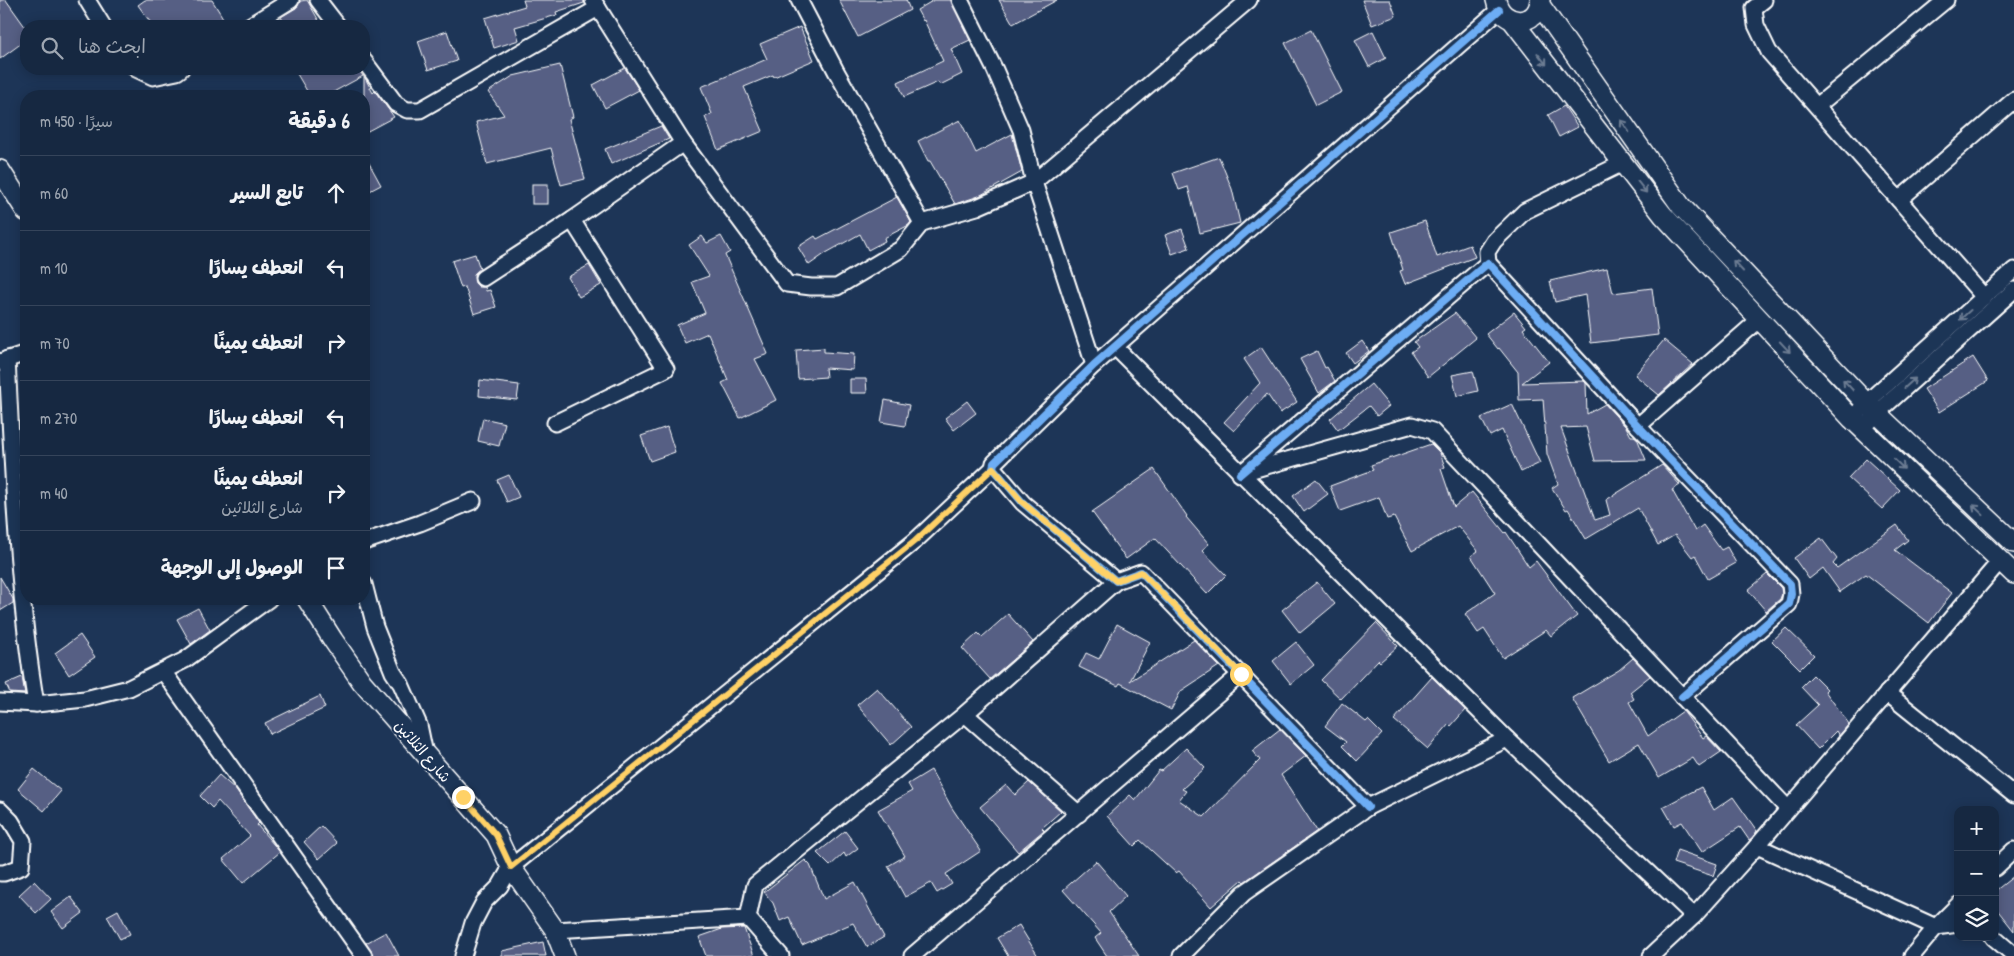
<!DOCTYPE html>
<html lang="ar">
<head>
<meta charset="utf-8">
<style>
  :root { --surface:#162841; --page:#23344c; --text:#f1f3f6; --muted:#9ea6b1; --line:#35445a }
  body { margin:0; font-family:"Patrick Hand","Playpen Sans Arabic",sans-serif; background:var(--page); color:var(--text); direction:rtl }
  .controls { position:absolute; right:15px; bottom:15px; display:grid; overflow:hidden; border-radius:10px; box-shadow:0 2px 12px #0003 }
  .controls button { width:45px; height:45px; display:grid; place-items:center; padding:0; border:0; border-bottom:1px solid var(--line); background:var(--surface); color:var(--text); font:25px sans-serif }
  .stop { position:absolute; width:15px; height:15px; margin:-11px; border:4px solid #ffd166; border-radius:50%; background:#fff }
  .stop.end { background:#ffd166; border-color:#fff; box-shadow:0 1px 5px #0008 }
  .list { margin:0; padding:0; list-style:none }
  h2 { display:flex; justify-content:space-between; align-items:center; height:65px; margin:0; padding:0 20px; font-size:21px }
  h2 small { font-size:16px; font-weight:400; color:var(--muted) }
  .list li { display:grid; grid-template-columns:32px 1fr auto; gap:15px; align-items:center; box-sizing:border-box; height:75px; padding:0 20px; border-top:1px solid var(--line) }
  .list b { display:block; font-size:19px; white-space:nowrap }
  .list p { margin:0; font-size:16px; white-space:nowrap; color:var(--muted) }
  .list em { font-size:16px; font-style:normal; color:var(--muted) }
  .icon { flex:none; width:28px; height:28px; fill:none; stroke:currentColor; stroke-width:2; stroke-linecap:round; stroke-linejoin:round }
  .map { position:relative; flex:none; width:2014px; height:956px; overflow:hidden; direction:ltr }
  .search { position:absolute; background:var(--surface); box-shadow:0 2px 12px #0003; left:20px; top:20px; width:350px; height:55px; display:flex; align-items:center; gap:12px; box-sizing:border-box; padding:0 18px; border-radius:20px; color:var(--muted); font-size:19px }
  .panel { position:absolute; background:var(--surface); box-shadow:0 2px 12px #0003; left:20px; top:90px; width:350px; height:515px; border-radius:20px; direction:rtl }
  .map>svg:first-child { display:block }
  .building { fill:#575e84; stroke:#fff }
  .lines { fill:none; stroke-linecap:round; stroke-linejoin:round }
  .minor-casing { stroke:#fff; stroke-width:19 }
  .tertiary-casing { stroke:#fff; stroke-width:22 }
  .minor { stroke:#1d3557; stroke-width:15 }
  .tertiary { stroke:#1d3557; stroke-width:19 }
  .cycleway-casing { stroke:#1d3557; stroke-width:11 }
  .cycleway { stroke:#6dadf4; stroke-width:8 }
  .oneway { stroke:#6c7c92 }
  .route { stroke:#ffd166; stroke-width:6 }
  .labels { text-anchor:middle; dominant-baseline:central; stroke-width:4; stroke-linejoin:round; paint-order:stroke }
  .street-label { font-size:15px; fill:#fff; stroke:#1d3557 }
</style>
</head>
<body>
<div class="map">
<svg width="2014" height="956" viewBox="0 0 2014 956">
  <rect width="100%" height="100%" fill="#1d3557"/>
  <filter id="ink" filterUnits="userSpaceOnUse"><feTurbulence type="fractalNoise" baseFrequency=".02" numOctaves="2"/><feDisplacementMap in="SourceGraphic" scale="10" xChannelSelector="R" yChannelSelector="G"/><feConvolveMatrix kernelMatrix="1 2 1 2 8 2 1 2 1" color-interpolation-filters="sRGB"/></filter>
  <g filter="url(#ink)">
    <g class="building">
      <polygon points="0,0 6,0 26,28 26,40 0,59"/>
      <polygon points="145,0 212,0 228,26 153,26 138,5"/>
      <polygon points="307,0 322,26 286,26 281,17 296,8 300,1"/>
      <polygon points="523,0 584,0 584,3 556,12 557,15 515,27 519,40 494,48 485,18 525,6"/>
      <polygon points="839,0 906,0 910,10 858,37"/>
      <polygon points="934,0 951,0 970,40 951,49 962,74 940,85 938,82 904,97 898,82 943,61 924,20 923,21 917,10"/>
      <polygon points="999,0 1057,0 1013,24"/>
      <polygon points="1362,0 1390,0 1396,16 1372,25"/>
      <polygon points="800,27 814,60 774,77 773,75 744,87 763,131 718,150 705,117 712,114 701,87 767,59 760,44"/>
      <polygon points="1311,30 1342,92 1316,105 1285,43"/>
      <polygon points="447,31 457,61 428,70 418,41"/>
      <polygon points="1373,31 1386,58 1369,67 1355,40"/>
      <polygon points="560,65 573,117 569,119 585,179 561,185 551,148 487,164 476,122 504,115 488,92 513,76"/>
      <polygon points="625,68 639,90 605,108 593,85"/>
      <polygon points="294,69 358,69 363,76 326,96 310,96"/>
      <polygon points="364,76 373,93 375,91 394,117 364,133"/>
      <polygon points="1564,106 1578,127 1559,137 1548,115"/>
      <polygon points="960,120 976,153 1012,134 1022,172 979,196 955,204 930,161 928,161 918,141"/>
      <polygon points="661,126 669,139 611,164 605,149"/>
      <polygon points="364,154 381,185 364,194"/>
      <polygon points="1219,157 1232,189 1240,223 1200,233 1188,187 1179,190 1173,173"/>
      <rect x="532" y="184" width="16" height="20"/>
      <polygon points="897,197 911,222 909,225 884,238 885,241 868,250 860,234 826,253 809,265 798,247 815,236 817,239"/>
      <polygon points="1425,221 1437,257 1470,245 1475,257 1405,284 1400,271 1403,270 1391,232"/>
      <polygon points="1182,229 1189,248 1172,254 1165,235"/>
      <polygon points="702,236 707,243 721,236 730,252 725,255 768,354 755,359 776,400 740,418 722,383 728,380 708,333 685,343 677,325 705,313 692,282 709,276 689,245"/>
      <polygon points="475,254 480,269 474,274 475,283 479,287 485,287 486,291 490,290 496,307 474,314 465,287 461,288 452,261"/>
      <polygon points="589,265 601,285 579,297 568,277"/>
      <polygon points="1607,268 1613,293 1652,288 1658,335 1591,343 1585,295 1555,302 1550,281"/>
      <polygon points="1514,312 1526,327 1523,329 1549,362 1522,383 1584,381 1586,383 1587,414 1605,404 1626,427 1631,436 1634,436 1637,438 1646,460 1595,461 1586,427 1561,428 1595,520 1610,515 1606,500 1662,465 1680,485 1672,490 1695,531 1703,525 1721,550 1727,547 1736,563 1708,579 1695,555 1692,557 1675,535 1658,545 1638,508 1586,539 1568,509 1566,510 1552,488 1558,484 1547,454 1543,399 1519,400 1518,372 1499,348 1498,349 1486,334"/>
      <polygon points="1455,313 1476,338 1428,377 1411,352 1418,347 1414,342"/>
      <polygon points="1664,340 1693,364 1659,395 1635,375"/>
      <polygon points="1362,341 1369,351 1353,363 1346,353"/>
      <polygon points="1261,347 1297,402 1280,413 1267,394 1234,431 1224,422 1260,383 1244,359"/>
      <polygon points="824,348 824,352 854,354 853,370 825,368 826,377 798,379 796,350"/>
      <polygon points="1317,351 1325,368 1327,367 1335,381 1319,393 1300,359"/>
      <polygon points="1973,357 1988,381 1939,412 1924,389"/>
      <polygon points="1473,371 1478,391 1457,396 1452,375"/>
      <polygon points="850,379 866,379 867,393 850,393"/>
      <polygon points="480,380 519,385 517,400 479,396"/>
      <polygon points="1371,384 1389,406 1377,416 1369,406 1338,430 1330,419"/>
      <polygon points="885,400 909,405 905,426 881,422"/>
      <polygon points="967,401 976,413 954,430 945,418"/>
      <polygon points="1512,404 1540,463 1521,472 1502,430 1490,436 1481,418"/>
      <polygon points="483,418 505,423 499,446 478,441"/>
      <polygon points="667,427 675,452 650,461 641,436"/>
      <polygon points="1431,444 1440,453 1445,467 1441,469 1454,507 1472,492 1505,533 1506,532 1529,567 1536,561 1577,616 1551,636 1546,630 1503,658 1484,629 1478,633 1465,614 1495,593 1471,556 1478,551 1458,526 1412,551 1394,517 1387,519 1379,497 1340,511 1330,486 1373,470 1371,465"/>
      <polygon points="1866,459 1900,490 1882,509 1848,478"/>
      <polygon points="1154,469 1187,516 1186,517 1209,544 1202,550 1226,575 1207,594 1155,538 1126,559 1092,512"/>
      <polygon points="509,475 519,497 507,502 497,480"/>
      <polygon points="1316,479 1328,494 1304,512 1293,496"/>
      <polygon points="1897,525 1908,540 1895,550 1952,593 1929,623 1866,574 1840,592 1823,568 1809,579 1794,558 1821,538 1837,559 1833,564 1837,568"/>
      <polygon points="1767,574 1781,588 1782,594 1780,599 1766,611 1748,590"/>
      <polygon points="0,577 13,599 13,603 0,611"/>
      <polygon points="1317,582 1335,604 1300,633 1282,610"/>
      <polygon points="198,608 210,630 191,644 177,619"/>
      <polygon points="1008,614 1033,642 990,679 962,648 978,633 982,637"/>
      <polygon points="1376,623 1398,646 1380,662 1378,660 1341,699 1321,680"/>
      <polygon points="1117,624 1150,642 1130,681 1194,640 1219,666 1181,691 1171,710 1120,683 1118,686 1079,667 1086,653 1099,659"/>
      <polygon points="1786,628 1814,655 1800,669 1772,641"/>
      <polygon points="80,635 95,657 69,675 55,653"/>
      <polygon points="1296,642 1314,665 1291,684 1273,661"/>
      <polygon points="1633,658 1650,676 1630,692 1634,699 1629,702 1648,736 1683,711 1703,738 1706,736 1721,752 1699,767 1693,758 1659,778 1639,743 1609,761 1572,698 1619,670"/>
      <polygon points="1813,675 1827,689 1825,691 1849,724 1839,736 1836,731 1818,749 1796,725 1818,705 1801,687"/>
      <polygon points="22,677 25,694 10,693 6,684"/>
      <polygon points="1432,677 1465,710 1451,726 1449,724 1428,749 1394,720"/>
      <polygon points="877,688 911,727 891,745 857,705"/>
      <polygon points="320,696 325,708 270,734 265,723"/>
      <polygon points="1342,703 1366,722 1368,720 1382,734 1357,761 1342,746 1346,742 1325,726"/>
      <polygon points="1280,729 1306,756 1281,775 1317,831 1244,882 1242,880 1211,907 1179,871 1176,873 1140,840 1134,846 1107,816 1130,795 1135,800 1159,770 1161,771 1186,748 1205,768 1182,789 1186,791 1179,800 1204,817 1260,760 1252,751"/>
      <polygon points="34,769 61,791 44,811 18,789"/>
      <polygon points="931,770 952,808 981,851 946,874 952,884 937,893 931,883 905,897 888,866 905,856 878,810 912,791 908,784"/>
      <polygon points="219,775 235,789 259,823 257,825 280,852 243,883 223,859 250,836 218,801 212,808 200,796"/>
      <polygon points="1029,782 1061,811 1042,828 1044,830 1018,852 980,807 1006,785 1015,795"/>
      <polygon points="1701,787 1714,810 1733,797 1757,831 1752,838 1749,840 1740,827 1702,852 1682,822 1674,826 1663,807"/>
      <polygon points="321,826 337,843 319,859 304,842"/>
      <polygon points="845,831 858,848 846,857 844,853 830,866 817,853"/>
      <polygon points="1677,850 1717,864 1713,876 1673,863"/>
      <polygon points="805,860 810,865 824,899 855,882 884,937 867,947 853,923 802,945 789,917 780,921 773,903 764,892"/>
      <polygon points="1096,861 1126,896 1109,912 1139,956 1107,956 1095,938 1101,933 1063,890"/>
      <polygon points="2014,876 2014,931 1995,907 1995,891"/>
      <polygon points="34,881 51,899 36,913 19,895"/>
      <polygon points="71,897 83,913 63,928 51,912"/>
      <polygon points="118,910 130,934 120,939 107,916"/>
      <polygon points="1019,925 1038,956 1008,956 997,938"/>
      <polygon points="744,928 754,956 706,956 699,937 722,929"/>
      <polygon points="386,932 399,956 373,956 366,943"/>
      <polygon points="543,942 546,956 502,956 502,951"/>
    </g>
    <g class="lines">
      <defs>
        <g id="minor">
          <polyline points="87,0 103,26"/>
          <polyline points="318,0 338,26"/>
          <polyline points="593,0 683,143 787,284 811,287 837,287 901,249 922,223 977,207 1034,182 1249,0"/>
          <polyline points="799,0 836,71 922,223"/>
          <polyline points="960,0 995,70 1021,130 1034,182 1094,365"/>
          <polyline points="1764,0 1754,8 1756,25 1769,52 1984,297"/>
          <polyline points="249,26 291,0"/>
          <polyline points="364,61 396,104 407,110 420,110 598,8"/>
          <polyline points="136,69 153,77 177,72 181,69"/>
          <polyline points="1817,106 1946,0"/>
          <polyline points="1899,200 2014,100"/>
          <polyline points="1488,263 1487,252 1494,241 1525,211 1623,163"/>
          <polyline points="483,278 572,220 683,143"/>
          <polyline points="1115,347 1507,739 1694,916"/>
          <path d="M 7,359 C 13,474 17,590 36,704"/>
          <polyline points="0,362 26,353"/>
          <polyline points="1852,419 1866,403 2014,270"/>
          <polyline points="555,423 666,369 572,220"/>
          <polyline points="1638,426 1760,319"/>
          <polyline points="1863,429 1876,414 2014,290"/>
          <polyline points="1245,472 1412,425 1432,431 1788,809"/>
          <polyline points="1240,474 1488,263 1638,426 1790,584 1791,594 1789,604 1682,697"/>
          <polyline points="364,542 420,523 473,501"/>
          <polyline points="364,584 375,627 393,672 401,684 419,725 425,754"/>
          <polyline points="163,671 364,956"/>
          <polyline points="1887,693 2014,795"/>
          <polyline points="0,702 36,704 85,699 129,688 185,660 269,599"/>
          <polyline points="965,714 1079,814"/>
          <polyline points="1368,807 1141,572 1116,581 1023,503 993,468 994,463 1094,365 1499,10"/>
          <polyline points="0,810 11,821 23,841 21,867 4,873 0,873"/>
          <polyline points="1757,846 1936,927 1958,924"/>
          <polyline points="1995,868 2014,850"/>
          <polyline points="748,918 755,885 965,714 1116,581"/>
          <polyline points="555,930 748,918 781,956"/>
          <polyline points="1993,937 2014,955"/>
          <polyline points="463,956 473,923 484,902 500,886 511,867 915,541 993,468"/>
          <polyline points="912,956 1241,674"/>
          <polyline points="1181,956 1244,893 1368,807 1507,739"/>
          <polyline points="1651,956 1694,916 1757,846 2000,561"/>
          <polyline points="1912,956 1936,927 1958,905"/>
        </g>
        <g id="tertiary">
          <path d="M 1496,0 C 1501,27 1538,28 1540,0"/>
          <polyline points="1540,5 1681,206 1866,403 2014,543"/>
          <polyline points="1512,20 1663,215 1852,419 2014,574"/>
          <polyline points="0,170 26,211"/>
          <polyline points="307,599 333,640 362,682 496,835 511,867 555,930 565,956"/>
        </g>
      </defs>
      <use href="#minor" class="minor-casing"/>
      <use href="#tertiary" class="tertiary-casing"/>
      <use href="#minor" class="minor"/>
      <use href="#tertiary" class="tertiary"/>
      <defs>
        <g id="cycleway">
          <polyline points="1240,474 1488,263 1638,426 1790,584 1791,594 1789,604 1682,697"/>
          <polyline points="1368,807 1141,572 1116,581 1023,503 993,468 994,463 1094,365 1499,10"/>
        </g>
      </defs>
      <use href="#cycleway" class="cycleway-casing"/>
      <use href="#cycleway" class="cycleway"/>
    </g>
    <defs><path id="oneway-shaft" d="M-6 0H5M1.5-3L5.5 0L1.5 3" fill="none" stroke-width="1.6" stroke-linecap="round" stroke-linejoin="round" transform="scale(1.25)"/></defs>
    <g class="oneway">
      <use href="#oneway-shaft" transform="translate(1542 59) rotate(52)"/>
      <use href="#oneway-shaft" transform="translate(1625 126) rotate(-125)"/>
      <use href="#oneway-shaft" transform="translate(1642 187) rotate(52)"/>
      <use href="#oneway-shaft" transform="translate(1738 266) rotate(-133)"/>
      <use href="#oneway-shaft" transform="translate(1965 315) rotate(138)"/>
      <use href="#oneway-shaft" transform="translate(1785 347) rotate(47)"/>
      <use href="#oneway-shaft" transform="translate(1910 383) rotate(-42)"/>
      <use href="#oneway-shaft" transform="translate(1848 385) rotate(-133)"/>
      <use href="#oneway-shaft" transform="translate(1899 464) rotate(44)"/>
      <use href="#oneway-shaft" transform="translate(1978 510) rotate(-137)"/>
    </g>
  </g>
  <g class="lines" filter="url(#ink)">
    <polyline class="route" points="463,797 496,835 511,867 915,541 993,468 1023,503 1116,581 1141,572 1241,674"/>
  </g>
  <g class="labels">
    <g class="street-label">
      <text transform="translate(423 751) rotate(49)">شارع الثلاثين</text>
    </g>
  </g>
</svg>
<div class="controls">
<button>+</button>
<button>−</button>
<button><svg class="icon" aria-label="layers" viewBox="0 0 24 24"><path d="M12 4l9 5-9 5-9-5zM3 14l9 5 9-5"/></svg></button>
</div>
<div class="stop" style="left:1241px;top:674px"></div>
<div class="stop end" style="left:463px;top:797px"></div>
<div class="search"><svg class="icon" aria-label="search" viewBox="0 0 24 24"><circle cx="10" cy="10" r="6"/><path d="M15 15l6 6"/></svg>ابحث هنا</div>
<section class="panel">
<h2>6 دقيقة<small>سيرًا · 450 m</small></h2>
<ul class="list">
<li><svg class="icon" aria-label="ahead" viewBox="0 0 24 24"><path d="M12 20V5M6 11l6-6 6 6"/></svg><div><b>تابع السير</b></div><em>60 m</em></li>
<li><svg class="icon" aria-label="left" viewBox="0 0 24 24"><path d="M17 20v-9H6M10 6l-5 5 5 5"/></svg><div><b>انعطف يسارًا</b></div><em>10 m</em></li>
<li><svg class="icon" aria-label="right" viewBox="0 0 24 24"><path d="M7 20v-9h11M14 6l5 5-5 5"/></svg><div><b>انعطف يمينًا</b></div><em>70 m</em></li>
<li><svg class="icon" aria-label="left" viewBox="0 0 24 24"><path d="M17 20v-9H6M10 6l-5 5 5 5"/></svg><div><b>انعطف يسارًا</b></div><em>270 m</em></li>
<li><svg class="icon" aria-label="right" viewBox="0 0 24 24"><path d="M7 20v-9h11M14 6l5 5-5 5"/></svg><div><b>انعطف يمينًا</b><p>شارع الثلاثين</p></div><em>40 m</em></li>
<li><svg class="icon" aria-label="arrive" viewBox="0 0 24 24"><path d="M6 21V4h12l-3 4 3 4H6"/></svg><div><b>الوصول إلى الوجهة</b></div></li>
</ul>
</section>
</div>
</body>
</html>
